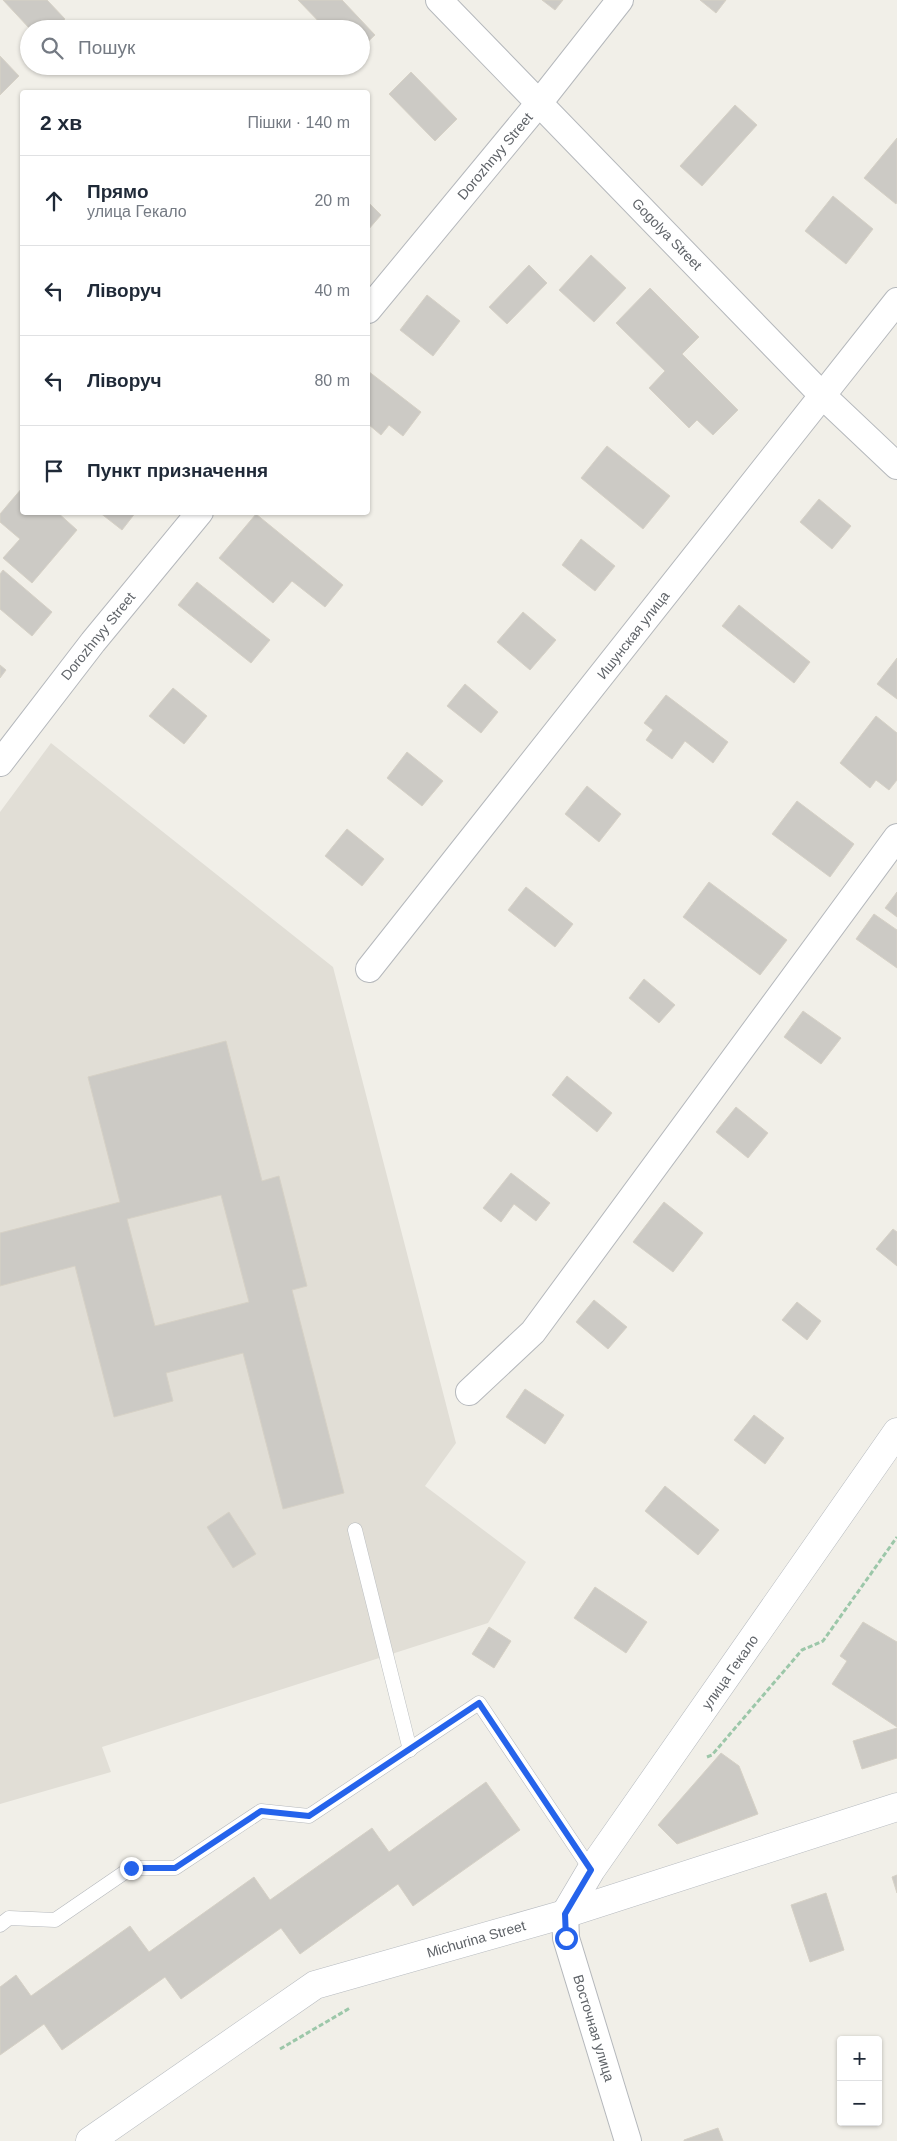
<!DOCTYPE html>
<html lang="uk">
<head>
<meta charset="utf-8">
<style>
  :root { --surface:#fff; --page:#f6f6f7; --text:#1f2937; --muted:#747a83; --line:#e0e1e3 }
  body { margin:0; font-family:Helvetica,sans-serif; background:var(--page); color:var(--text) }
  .controls { position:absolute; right:15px; bottom:15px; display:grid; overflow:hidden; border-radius:5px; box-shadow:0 1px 4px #0004 }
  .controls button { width:45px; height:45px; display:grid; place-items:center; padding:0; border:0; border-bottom:1px solid var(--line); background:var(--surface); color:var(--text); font:25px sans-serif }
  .stop { position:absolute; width:15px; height:15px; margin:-11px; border:4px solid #2563eb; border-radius:50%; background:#fff }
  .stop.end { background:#2563eb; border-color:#fff; box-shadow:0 1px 5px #0008 }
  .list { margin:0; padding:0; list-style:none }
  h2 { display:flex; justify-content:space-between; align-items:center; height:65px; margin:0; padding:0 20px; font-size:21px }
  h2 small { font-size:16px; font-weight:400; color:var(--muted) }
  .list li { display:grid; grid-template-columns:32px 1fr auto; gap:15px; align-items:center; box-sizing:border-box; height:90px; padding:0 20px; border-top:1px solid var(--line) }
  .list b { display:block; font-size:19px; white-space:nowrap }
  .list p { margin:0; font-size:16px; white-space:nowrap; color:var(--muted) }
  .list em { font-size:16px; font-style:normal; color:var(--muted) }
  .icon { flex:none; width:28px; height:28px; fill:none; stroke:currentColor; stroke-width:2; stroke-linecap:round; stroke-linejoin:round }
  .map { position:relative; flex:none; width:897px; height:2141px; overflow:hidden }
  .search { position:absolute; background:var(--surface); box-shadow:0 1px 4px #0004; left:20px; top:20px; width:350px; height:55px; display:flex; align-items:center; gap:12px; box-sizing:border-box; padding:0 18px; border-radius:28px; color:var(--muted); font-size:19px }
  .panel { position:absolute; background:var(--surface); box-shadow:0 1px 4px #0004; left:20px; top:90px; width:350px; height:425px; border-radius:5px }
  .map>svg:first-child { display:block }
  .education { fill:#e1ded6 }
  .building { fill:#cccac5; stroke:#d6d1c6; fill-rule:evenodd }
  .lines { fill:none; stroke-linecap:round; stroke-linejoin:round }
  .lane-casing { stroke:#b5b8bc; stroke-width:15 }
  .street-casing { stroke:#b5b8bc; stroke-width:28 }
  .secondary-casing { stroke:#b6babf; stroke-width:29 }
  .path { stroke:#9cc7a9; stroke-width:3; stroke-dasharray:5 2.5; stroke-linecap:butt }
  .lane { stroke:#fff; stroke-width:14 }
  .street { stroke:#fff; stroke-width:26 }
  .secondary { stroke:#fff; stroke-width:28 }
  .route { stroke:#2563eb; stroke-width:6 }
  .labels { text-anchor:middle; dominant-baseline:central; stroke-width:4; stroke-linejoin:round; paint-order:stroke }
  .street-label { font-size:14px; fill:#5f6368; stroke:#fff }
</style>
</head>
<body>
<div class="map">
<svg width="897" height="2141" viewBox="0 0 897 2141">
  <rect width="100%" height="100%" fill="#f1efe8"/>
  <polygon class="education" points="51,743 333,967 456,1443 425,1486 526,1562 488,1623 102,1747 111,1772 0,1804 0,812"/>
  <g class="building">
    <polygon points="3,0 47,0 65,19 55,29 30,29"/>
    <polygon points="298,0 342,0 375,35 361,48 361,29 326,29"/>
    <polygon points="542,0 563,0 555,10"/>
    <polygon points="700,0 726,0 716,13"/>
    <polygon points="0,56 19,76 0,95"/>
    <polygon points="411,72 457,119 435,141 389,94"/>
    <polygon points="735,105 757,125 702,186 680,166"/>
    <polygon points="897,138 897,202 896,204 864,178"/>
    <polygon points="833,196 873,229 846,264 805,231"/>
    <polygon points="368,202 381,215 368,230"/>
    <polygon points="591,255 626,288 594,322 559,290"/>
    <polygon points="529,265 547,283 507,324 489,307"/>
    <polygon points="650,288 699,337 682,354 738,410 713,435 697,420 689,428 649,388 665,371 616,323"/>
    <polygon points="427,295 460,321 433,356 400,330"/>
    <polygon points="368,371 421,412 403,436 389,425 381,435 368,424"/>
    <polygon points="607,446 670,496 643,529 581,478"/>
    <polygon points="22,488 22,512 57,512 77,530 32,583 3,558 20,539 0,522 0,514"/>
    <polygon points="819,499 851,526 832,549 800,522"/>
    <polygon points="99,512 136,512 122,530"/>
    <polygon points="256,514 343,585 325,607 292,581 273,603 219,558"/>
    <polygon points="581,539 615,566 595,591 562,565"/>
    <polygon points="3,570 52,612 32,636 0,609 0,574"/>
    <polygon points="197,582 270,640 251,663 178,605"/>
    <polygon points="739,605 810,662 794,683 722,626"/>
    <polygon points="523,612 556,640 530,670 497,642"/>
    <polygon points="897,658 897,699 877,684"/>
    <polygon points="0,665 6,670 0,678"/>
    <polygon points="465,684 498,712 481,733 447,706"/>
    <polygon points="173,688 207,716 184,744 149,716"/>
    <polygon points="666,695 728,742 713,763 685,741 672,759 646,740 653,730 644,723"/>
    <polygon points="876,716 897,733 897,780 889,790 876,780 870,788 840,763"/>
    <polygon points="407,752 443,781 422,806 387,778"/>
    <polygon points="587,786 621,814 599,842 565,814"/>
    <polygon points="797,801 854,844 830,877 772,834"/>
    <polygon points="347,829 384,859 362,886 325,856"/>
    <polygon points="709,882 787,940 760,975 683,917"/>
    <polygon points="526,887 573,924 555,947 508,910"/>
    <polygon points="897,892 897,917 885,908"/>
    <polygon points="874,914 897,930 897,968 856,939"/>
    <polygon points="644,979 675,1005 659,1023 629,998"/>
    <polygon points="803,1011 841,1038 821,1064 784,1037"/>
    <path d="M 226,1041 L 262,1181 L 279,1176 L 307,1286 L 292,1290 L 344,1493 L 283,1509 L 243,1353 L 166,1373 L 173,1401 L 114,1417 L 75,1266 L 0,1286 L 0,1233 L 120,1202 L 88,1077 ZM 221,1195 L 249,1302 L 155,1326 L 127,1219 Z"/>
    <polygon points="567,1076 612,1113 597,1132 552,1095"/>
    <polygon points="736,1107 768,1133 748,1158 716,1132"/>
    <polygon points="511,1173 550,1203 536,1221 514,1204 501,1222 483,1208"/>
    <polygon points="664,1202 703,1233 673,1272 633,1242"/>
    <polygon points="893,1229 897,1232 897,1266 876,1249"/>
    <polygon points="594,1300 627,1327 608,1349 576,1322"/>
    <polygon points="797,1302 821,1321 807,1340 782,1320"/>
    <polygon points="525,1389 564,1415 545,1444 506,1417"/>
    <polygon points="754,1415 784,1438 765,1464 734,1440"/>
    <polygon points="665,1486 719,1530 698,1555 645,1511"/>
    <polygon points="229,1512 256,1554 233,1568 207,1527"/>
    <polygon points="595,1587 647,1622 626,1653 574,1618"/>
    <polygon points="863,1622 897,1642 897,1727 832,1684 847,1661 840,1656"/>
    <polygon points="489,1627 511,1641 494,1668 472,1654"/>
    <polygon points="897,1728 897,1758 862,1769 853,1741"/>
    <polygon points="721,1753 739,1766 758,1814 677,1844 658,1825"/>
    <polygon points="486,1782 520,1830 413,1906 398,1884 300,1954 281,1928 181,1999 165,1977 62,2050 44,2024 0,2055 0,1987 16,1975 31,1996 130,1926 149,1952 254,1877 270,1900 372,1828 389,1852"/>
    <polygon points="897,1875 897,1893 892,1877"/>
    <polygon points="826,1893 844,1950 810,1962 791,1905"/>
    <polygon points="718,2128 723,2141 684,2141 684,2140"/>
  </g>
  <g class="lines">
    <defs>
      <g id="lane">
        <polyline points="355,1530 410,1750"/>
        <polyline points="0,1925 9,1918 55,1920 131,1868 175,1868 261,1811 309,1816 479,1703 591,1870"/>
      </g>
      <g id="street">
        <polyline points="439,0 823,396 897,466"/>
        <polyline points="368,310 539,103 620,0"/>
        <polyline points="0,763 93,642 200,512"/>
        <polyline points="369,969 897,301"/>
        <polyline points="469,1392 533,1332 897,837"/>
        <polyline points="565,1914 566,1938 628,2141"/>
      </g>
      <g id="secondary">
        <polyline points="565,1914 591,1870 897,1432"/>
        <polyline points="90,2141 315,1985 565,1914 897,1807"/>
      </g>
    </defs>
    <use href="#lane" class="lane-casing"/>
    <use href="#street" class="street-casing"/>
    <use href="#secondary" class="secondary-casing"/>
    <g class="path">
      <polyline points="707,1757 712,1755 802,1650 823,1641 897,1537"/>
      <polyline points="280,2049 350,2008"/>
    </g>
    <use href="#lane" class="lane"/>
    <use href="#street" class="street"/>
    <use href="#secondary" class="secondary"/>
  </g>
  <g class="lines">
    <polyline class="route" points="131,1868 175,1868 261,1811 309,1816 479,1703 591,1870 565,1914 566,1938"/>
  </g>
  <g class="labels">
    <g class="street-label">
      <text transform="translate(495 156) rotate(-50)">Dorozhnyy Street</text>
      <text transform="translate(667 234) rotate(46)">Gogolya Street</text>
      <text transform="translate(633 635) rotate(-52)">Ишунская улица</text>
      <text transform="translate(98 636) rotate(-51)">Dorozhnyy Street</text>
      <text transform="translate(730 1672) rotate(-55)">улица Гекало</text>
      <text transform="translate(476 1939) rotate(-16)">Michurina Street</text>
      <text transform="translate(594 2028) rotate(73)">Восточная улица</text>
    </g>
  </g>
</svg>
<div class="controls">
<button>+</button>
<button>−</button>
</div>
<div class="stop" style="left:566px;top:1938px"></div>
<div class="stop end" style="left:131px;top:1868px"></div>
<div class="search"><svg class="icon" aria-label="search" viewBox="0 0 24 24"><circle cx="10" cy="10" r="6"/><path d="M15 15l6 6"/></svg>Пошук</div>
<section class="panel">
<h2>2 хв<small>Пішки · 140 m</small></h2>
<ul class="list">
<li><svg class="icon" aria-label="ahead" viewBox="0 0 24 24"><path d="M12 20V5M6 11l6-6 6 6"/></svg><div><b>Прямо</b><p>улица Гекало</p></div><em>20 m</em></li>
<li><svg class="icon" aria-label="left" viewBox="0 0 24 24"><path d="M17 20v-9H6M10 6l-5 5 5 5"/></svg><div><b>Ліворуч</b></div><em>40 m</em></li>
<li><svg class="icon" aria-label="left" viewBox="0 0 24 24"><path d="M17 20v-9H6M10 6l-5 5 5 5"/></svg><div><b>Ліворуч</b></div><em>80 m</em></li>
<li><svg class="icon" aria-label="arrive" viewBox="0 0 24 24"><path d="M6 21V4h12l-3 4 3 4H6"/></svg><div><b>Пункт призначення</b></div></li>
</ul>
</section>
</div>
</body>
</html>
